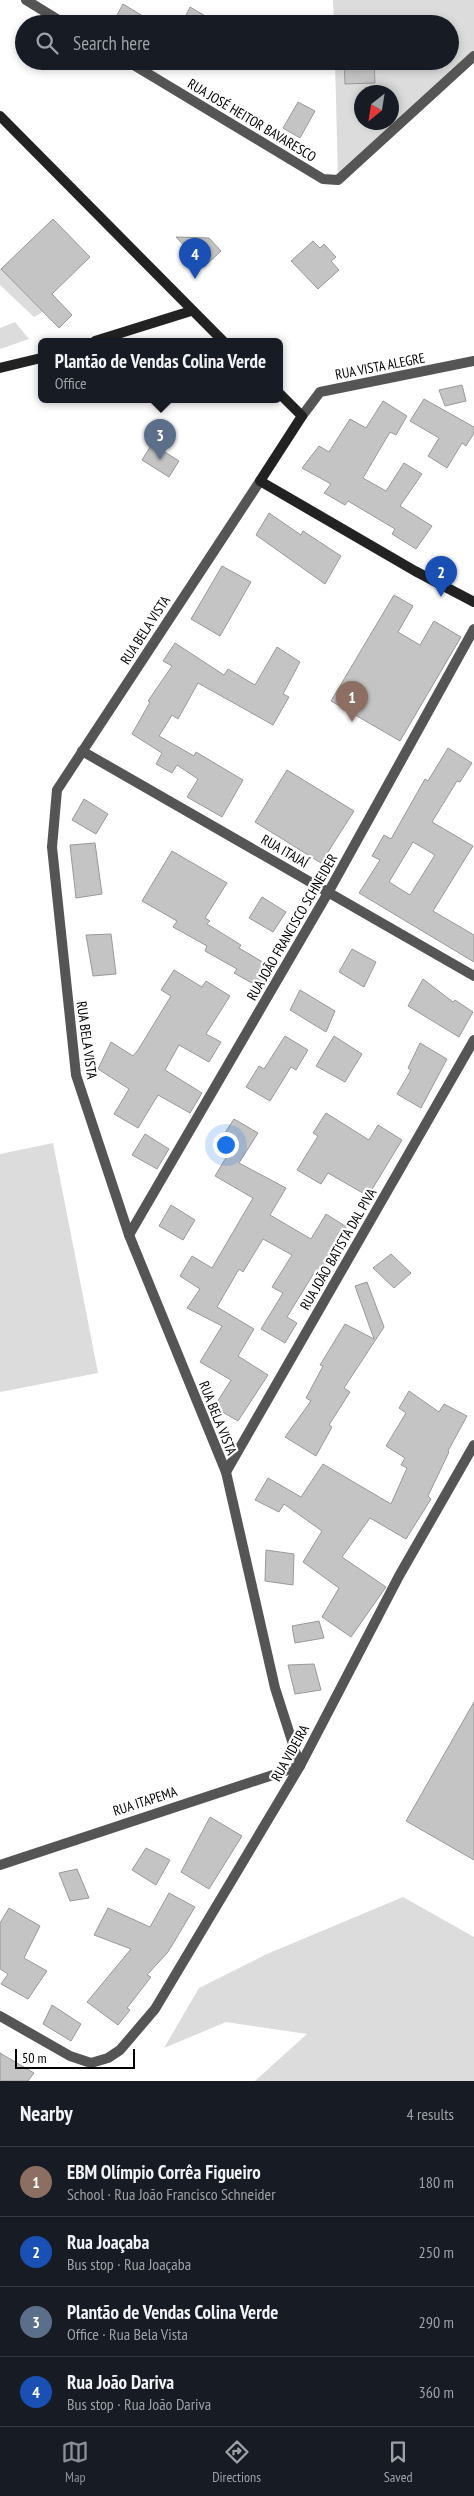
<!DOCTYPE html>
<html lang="en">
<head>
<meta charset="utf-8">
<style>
  :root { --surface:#171b24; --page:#242831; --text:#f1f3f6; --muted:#9ea1a6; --line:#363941; --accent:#8c9099 }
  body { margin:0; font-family:"PT Sans Narrow",sans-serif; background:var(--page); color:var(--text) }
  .compass { position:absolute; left:354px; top:85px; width:45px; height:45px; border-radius:50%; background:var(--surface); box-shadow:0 2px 8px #0003; rotate:210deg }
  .scale { position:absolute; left:15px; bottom:12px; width:120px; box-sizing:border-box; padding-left:5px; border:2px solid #000; border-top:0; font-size:14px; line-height:18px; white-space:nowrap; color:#000; -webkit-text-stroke:4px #fff; paint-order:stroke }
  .you { position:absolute; left:225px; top:1144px; width:18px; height:18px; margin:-12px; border:4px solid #fff; border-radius:50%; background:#1a73e8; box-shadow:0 0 0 8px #1a73e833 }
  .badge { display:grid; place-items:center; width:32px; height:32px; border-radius:50%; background:var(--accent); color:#fff; font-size:16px; font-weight:700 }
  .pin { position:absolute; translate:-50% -41px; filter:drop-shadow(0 1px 2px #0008) }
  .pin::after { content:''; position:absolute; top:26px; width:18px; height:15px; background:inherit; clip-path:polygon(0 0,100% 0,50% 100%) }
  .popup { position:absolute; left:38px; top:338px; width:245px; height:65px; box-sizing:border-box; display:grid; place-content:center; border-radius:8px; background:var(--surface); filter:drop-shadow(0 1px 4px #0005); font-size:16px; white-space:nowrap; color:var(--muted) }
  .popup b { font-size:19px; color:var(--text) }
  .popup::after { content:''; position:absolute; left:50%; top:100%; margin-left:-10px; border:10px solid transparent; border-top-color:var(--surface) }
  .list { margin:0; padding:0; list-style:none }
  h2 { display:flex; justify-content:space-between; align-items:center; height:65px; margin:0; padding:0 20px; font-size:21px }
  h2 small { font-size:16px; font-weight:400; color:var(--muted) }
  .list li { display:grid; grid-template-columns:32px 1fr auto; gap:15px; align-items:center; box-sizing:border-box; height:70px; padding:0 20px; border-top:1px solid var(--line) }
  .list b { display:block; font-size:19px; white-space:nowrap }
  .list p { margin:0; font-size:16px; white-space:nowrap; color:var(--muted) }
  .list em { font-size:16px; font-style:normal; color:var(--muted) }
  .icon { flex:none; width:28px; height:28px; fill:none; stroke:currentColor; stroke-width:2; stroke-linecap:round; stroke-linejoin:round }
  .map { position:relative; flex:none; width:474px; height:2081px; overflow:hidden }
  .search { position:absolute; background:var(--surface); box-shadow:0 2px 8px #0003; left:15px; right:15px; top:15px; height:55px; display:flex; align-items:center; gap:12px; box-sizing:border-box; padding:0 18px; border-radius:28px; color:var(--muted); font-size:19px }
  .sheet { height:345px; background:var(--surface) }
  nav { display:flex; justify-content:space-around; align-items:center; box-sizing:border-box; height:70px; border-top:1px solid var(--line); background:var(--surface); font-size:14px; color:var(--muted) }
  nav a { display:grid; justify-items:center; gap:2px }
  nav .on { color:var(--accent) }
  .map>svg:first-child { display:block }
  .green { fill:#dcdcdc; fill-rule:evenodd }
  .building { fill:#c4c4c4; stroke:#999; fill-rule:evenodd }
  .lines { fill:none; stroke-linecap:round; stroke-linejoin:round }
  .street { stroke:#555; stroke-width:10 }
  .secondary { stroke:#222; stroke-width:10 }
  .labels { text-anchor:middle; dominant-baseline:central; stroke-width:4.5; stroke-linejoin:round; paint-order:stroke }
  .street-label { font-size:14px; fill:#000; stroke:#fff }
</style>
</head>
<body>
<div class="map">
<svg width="474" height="2081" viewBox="0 0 474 2081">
  <rect width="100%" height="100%" fill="#fff"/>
  <g class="green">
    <path d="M 333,0 L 474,0 L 474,56 L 338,180 L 335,61 L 450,61 L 450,24 L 334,24 ZM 362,92 L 392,92 L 392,122 L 362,122 Z"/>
    <polygon points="0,268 43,312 34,317 0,285"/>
    <polygon points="15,322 29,339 0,349 0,328"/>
    <polygon points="53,1143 98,1373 0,1392 0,1154"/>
    <polygon points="403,1897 474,1937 474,2081 255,2081 307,2034 226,2022 164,2048 199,1988 267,1954"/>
  </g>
  <g class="building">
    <polygon points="123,4 156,24 112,24"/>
    <polygon points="190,7 219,24 182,24"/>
    <polygon points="344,61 374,61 375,83 345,84"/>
    <polygon points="298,102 315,111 300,138 283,128"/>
    <polygon points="53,219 90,257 52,294 72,315 59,328 1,269"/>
    <polygon points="176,237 209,238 221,251 204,267"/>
    <polygon points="313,241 320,248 324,244 336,257 331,261 339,270 318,289 291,261"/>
    <polygon points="462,385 466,401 445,406 439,390"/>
    <polygon points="424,399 474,427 474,433 466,446 462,443 447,468 428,456 439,438 410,421"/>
    <polygon points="383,401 407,416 396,435 390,432 363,478 386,491 404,463 422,474 400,506 432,526 416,549 392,534 395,529 348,501 345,505 324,493 331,484 302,468 319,446 329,452 350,419 366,428"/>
    <polygon points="152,444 179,461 169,477 142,460"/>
    <polygon points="269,513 301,535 303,531 341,556 325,584 256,535"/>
    <polygon points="222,566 251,582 220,636 191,619"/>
    <polygon points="394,595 413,606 398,632 420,645 434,621 461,637 400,741 331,701"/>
    <polygon points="175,643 224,675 228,669 255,685 277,647 300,662 283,694 289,697 273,725 198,683 178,719 172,715 159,736 194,756 196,752 243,780 222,817 187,797 198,779 177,765 172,773 156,764 162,753 132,734 150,702 148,701 172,666 163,661"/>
    <path d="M 448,748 L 472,763 L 460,782 L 457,781 L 432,822 L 473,846 L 433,911 L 474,935 L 474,962 L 359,893 L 380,860 L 372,856 L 384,835 L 391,839 L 425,779 L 428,781 ZM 413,842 L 435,855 L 410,895 L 389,882 Z"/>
    <polygon points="287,770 354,811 321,863 255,822"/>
    <polygon points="84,799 108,814 96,834 72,820"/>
    <polygon points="95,843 102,894 76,898 70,845"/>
    <polygon points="172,851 227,883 205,918 210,921 207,924 241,945 239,948 271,967 259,987 234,973 237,969 205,951 207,946 173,927 177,921 142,901"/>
    <polygon points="262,897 286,912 273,932 249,918"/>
    <polygon points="111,934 116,974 93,976 86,935"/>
    <polygon points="352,949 376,962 364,987 339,972"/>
    <polygon points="174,970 202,987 206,981 230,996 206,1034 221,1042 209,1062 179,1045 165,1070 202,1093 190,1113 158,1095 138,1128 114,1114 129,1089 98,1069 111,1042 133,1056 138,1050 171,996 161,990"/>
    <polygon points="423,979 453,1002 455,1000 473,1012 459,1037 408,1006"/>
    <polygon points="300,990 335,1011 326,1032 290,1010"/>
    <polygon points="285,1036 308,1050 296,1070 291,1067 270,1101 246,1087 259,1066 264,1069"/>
    <polygon points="334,1036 362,1054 345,1082 316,1066"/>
    <polygon points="420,1043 447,1059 421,1108 397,1094 411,1070 408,1068"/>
    <polygon points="326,1113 369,1140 378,1125 402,1140 368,1196 328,1173 321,1184 297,1170 318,1136 313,1133"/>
    <polygon points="234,1119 258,1133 239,1163 286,1188 270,1215 311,1239 326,1214 345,1226 348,1232 333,1256 336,1258 324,1278 314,1273 287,1317 297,1323 285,1343 261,1329 283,1293 272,1287 292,1255 263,1239 243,1272 239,1269 217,1307 254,1329 238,1356 268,1375 238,1421 214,1407 231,1380 200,1362 222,1326 187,1308 200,1289 180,1276 192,1256 212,1268 253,1198 215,1176 233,1146 221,1139"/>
    <polygon points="145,1134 169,1149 157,1169 132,1155"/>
    <polygon points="171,1205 195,1220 183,1240 159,1226"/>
    <polygon points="391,1254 411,1273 394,1288 373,1268"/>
    <polygon points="367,1282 384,1327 344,1388 350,1392 329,1425 332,1427 316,1456 285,1437 311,1401 306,1398 323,1366 320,1365 345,1324 374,1339 355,1286"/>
    <polygon points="409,1391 439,1412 444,1404 467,1416 448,1451 449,1452 428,1496 431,1499 406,1539 370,1518 342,1557 386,1587 351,1637 322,1617 339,1588 303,1562 322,1531 284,1504 279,1512 255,1500 268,1478 301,1497 323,1464 391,1504 407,1468 401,1465 405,1458 386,1446 406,1413 399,1408"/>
    <polygon points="266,1550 294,1554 293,1585 265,1581"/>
    <polygon points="319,1621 324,1638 295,1643 292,1626"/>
    <polygon points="314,1664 321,1690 295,1694 288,1665"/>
    <polygon points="474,1702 474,1860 406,1821"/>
    <polygon points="210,1817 242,1836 209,1889 181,1872"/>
    <polygon points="146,1848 170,1860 156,1885 132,1870"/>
    <polygon points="77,1869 89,1898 70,1901 59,1873"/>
    <polygon points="169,1893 195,1907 168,1952 147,1975 151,1977 127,2008 130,2010 118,2025 87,2002 131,1949 94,1935 108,1908 150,1927"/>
    <polygon points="9,1908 40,1926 24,1958 47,1971 28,1999 1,1984 8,1974 0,1969 0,1923"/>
    <polygon points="52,2005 81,2024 71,2041 43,2024"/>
    <polygon points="0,2053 34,2073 28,2081 0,2081"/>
  </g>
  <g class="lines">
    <g class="street">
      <polyline points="26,0 65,24"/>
      <polyline points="127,61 323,179 338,180 474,56"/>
      <polyline points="302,416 320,392 474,361"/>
      <polyline points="82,751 474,976"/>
      <polyline points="129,1235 329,891 474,629"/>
      <polyline points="226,1472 474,1040"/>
      <polyline points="0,1865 300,1766 275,1688 226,1472 129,1235 76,1075 52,847 57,790 260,481"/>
      <polyline points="0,2016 70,2056 91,2063 108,2058 120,2050 155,2009 300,1766 399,1576 474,1445"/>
    </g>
    <g class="secondary">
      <polyline points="0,116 223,341"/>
      <polyline points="95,341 191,311"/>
      <polyline points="0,368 41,358"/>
      <polyline points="279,393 302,416 260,481 415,571 474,602"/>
    </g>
  </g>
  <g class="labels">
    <g class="street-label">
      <text transform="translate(252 120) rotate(31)">RUA JOSÉ HEITOR BAVARESCO</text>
      <text transform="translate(380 366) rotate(-11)">RUA VISTA ALEGRE</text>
      <text transform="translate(145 630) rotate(-57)">RUA BELA VISTA</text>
      <text transform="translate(285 851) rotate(30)">RUA ITAJAÍ</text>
      <text transform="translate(292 927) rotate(-60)">RUA JOÃO FRANCISCO SCHNEIDER</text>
      <text transform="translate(87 1040) rotate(82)">RUA BELA VISTA</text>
      <text transform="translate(338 1249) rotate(-60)">RUA JOÃO BATISTA DAL PIVA</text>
      <text transform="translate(218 1418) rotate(68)">RUA BELA VISTA</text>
      <text transform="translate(290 1753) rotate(-61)">RUA VIDEIRA</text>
      <text transform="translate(145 1801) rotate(-18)">RUA ITAPEMA</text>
    </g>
  </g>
</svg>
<svg class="compass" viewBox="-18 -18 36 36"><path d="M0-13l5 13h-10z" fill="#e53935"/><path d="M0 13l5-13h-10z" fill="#9ea1a6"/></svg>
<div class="scale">50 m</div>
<div class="you"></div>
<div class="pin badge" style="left:352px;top:722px;background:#8d6e63">1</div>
<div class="pin badge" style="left:441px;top:597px;background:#1a4fb4">2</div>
<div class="pin badge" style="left:160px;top:460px;background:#5c6f8a">3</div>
<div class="popup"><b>Plantão de Vendas Colina Verde</b>Office</div>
<div class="pin badge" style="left:195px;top:279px;background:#1a4fb4">4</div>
<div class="search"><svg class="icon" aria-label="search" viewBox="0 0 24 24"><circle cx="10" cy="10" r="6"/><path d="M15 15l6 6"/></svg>Search here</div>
</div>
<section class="sheet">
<h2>Nearby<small>4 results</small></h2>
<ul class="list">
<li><span class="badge" style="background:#8d6e63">1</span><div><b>EBM Olímpio Corrêa Figueiro</b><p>School · Rua João Francisco Schneider</p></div><em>180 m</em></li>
<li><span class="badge" style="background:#1a4fb4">2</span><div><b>Rua Joaçaba</b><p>Bus stop · Rua Joaçaba</p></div><em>250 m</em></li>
<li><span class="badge" style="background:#5c6f8a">3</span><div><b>Plantão de Vendas Colina Verde</b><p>Office · Rua Bela Vista</p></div><em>290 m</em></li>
<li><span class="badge" style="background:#1a4fb4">4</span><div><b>Rua João Dariva</b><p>Bus stop · Rua João Dariva</p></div><em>360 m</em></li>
</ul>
</section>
<nav>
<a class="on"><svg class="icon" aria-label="map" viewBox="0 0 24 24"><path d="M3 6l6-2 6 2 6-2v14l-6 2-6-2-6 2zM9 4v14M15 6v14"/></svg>Map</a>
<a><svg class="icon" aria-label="directions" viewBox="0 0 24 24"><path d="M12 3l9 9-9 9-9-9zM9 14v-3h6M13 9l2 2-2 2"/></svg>Directions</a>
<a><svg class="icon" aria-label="saved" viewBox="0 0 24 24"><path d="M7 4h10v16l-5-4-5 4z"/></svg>Saved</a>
</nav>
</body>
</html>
